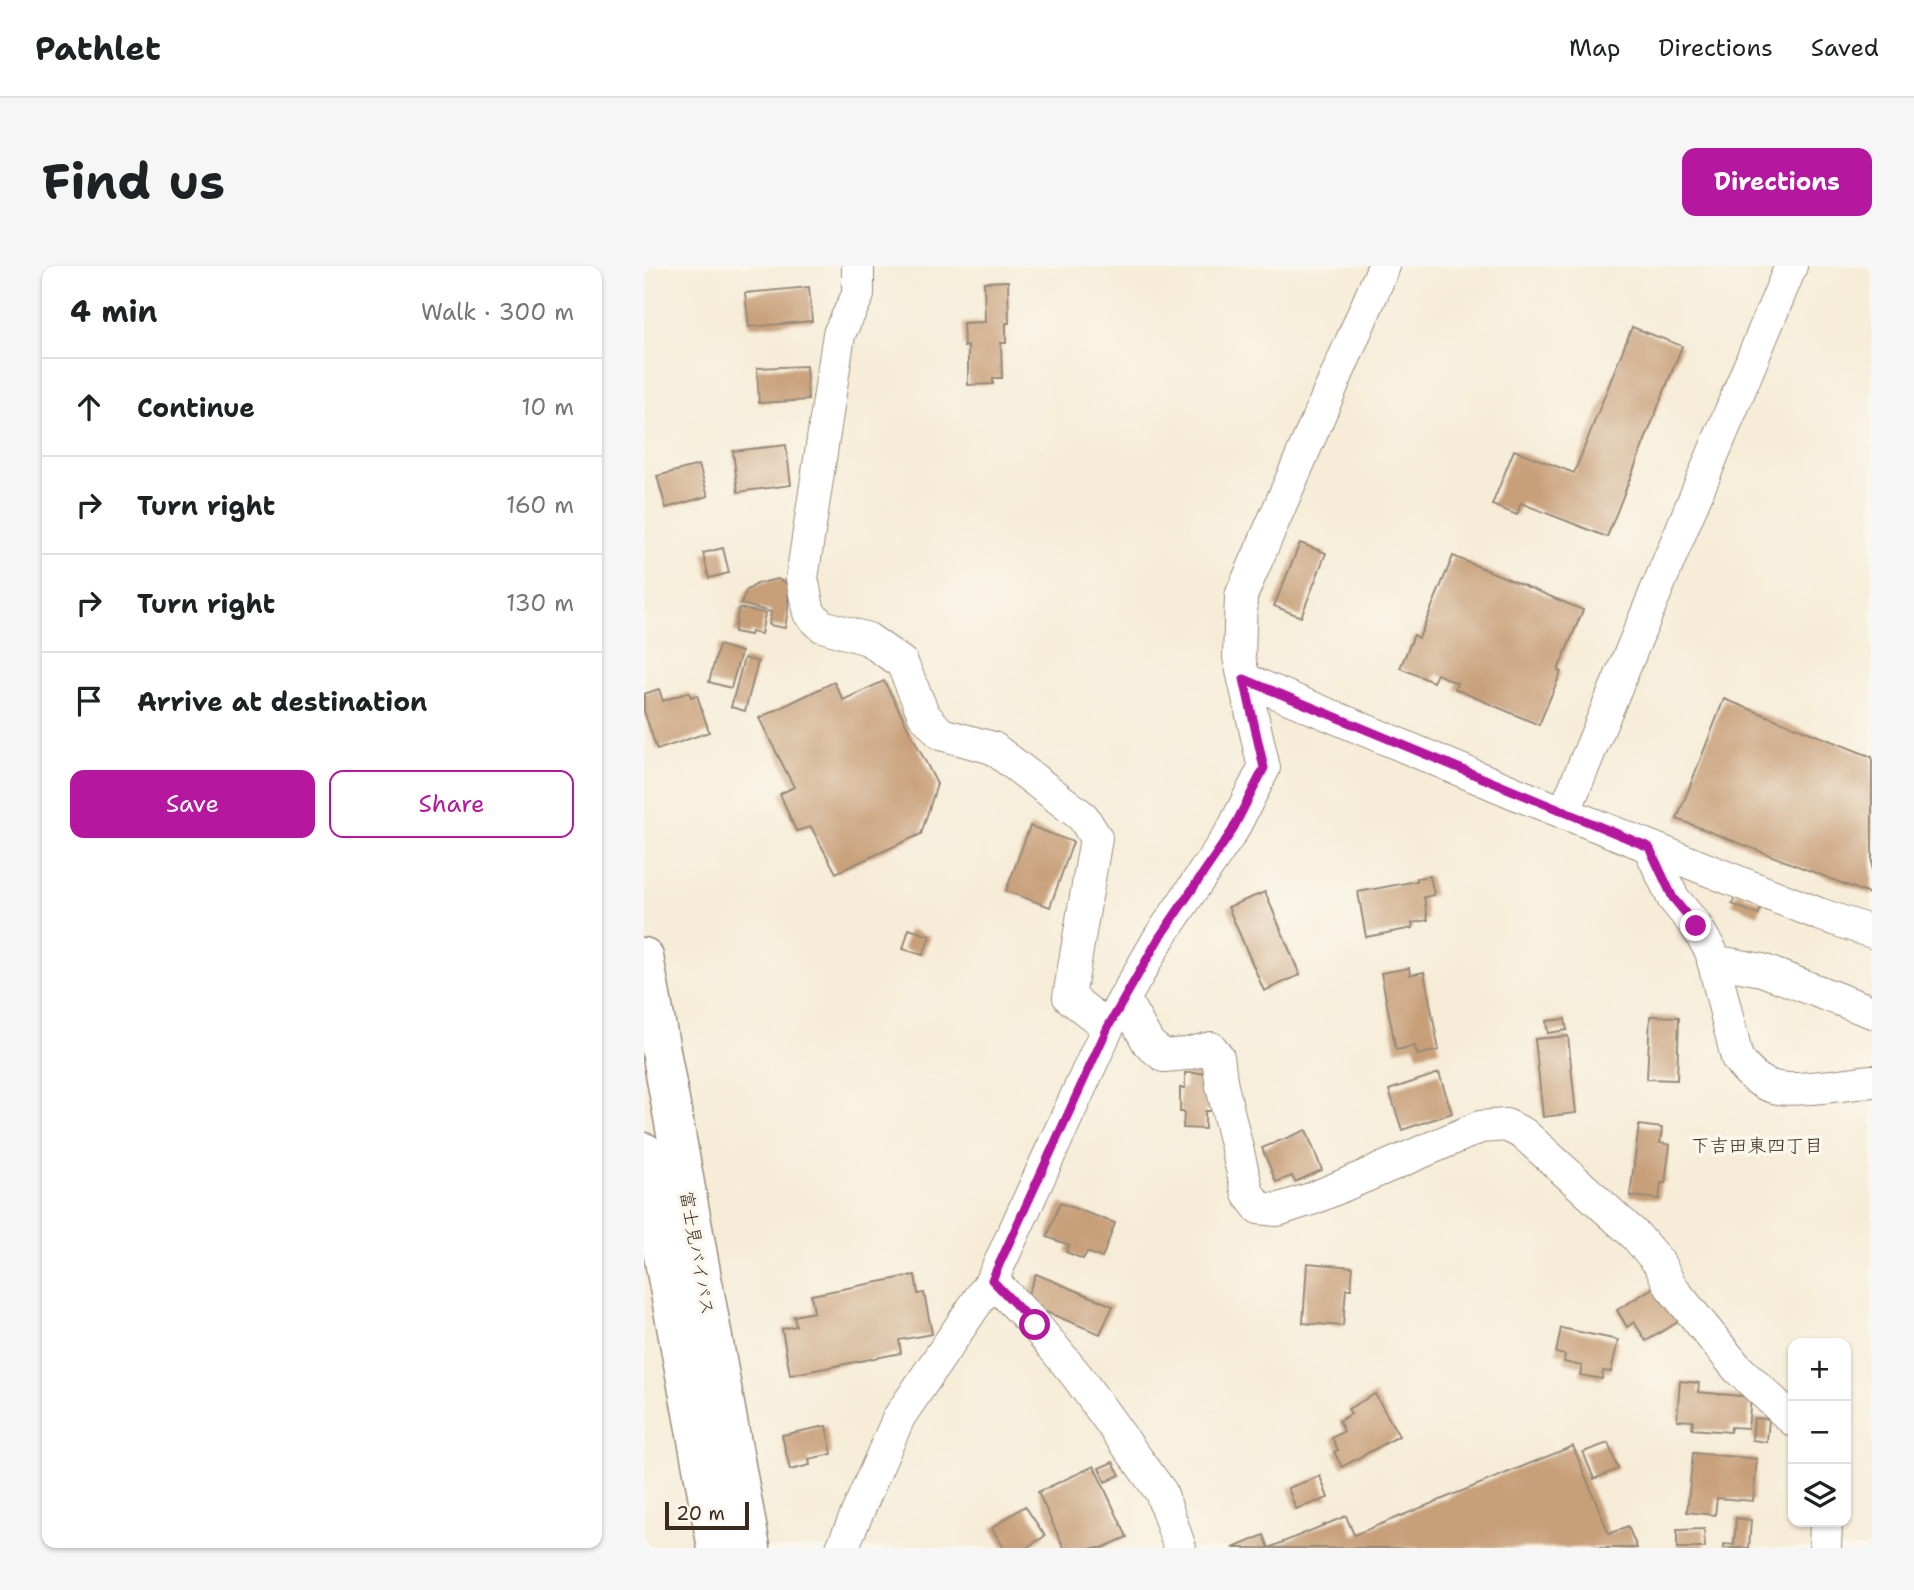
<!DOCTYPE html>
<html lang="en">
<head>
<meta charset="utf-8">
<style>
  :root { --surface:#fff; --page:#f6f6f6; --text:#202124; --muted:#757577; --line:#e0e0e0; --accent:#b5179e }
  body { margin:0; font-family:"Shantell Sans","Klee One",sans-serif; background:var(--page); color:var(--text) }
  .controls { position:absolute; right:21px; bottom:21px; display:grid; overflow:hidden; border-radius:14px; box-shadow:0 2px 5px #0004 }
  .controls button { width:63px; height:63px; display:grid; place-items:center; padding:0; border:0; border-bottom:2px solid var(--line); background:var(--surface); color:var(--text); font:35px sans-serif }
  .scale { position:absolute; left:21px; bottom:18px; width:84px; box-sizing:border-box; padding-left:7px; border:4px solid #3b2a1e; border-top:0; font-size:19px; line-height:24px; white-space:nowrap; color:#3b2a1e; -webkit-text-stroke:5px #fbf7ec; paint-order:stroke }
  .stop { position:absolute; width:21px; height:21px; margin:-16px; border:5px solid #b5179e; border-radius:50%; background:#fff }
  .stop.end { background:#b5179e; border-color:#fff; box-shadow:0 2px 7px #0008 }
  .list { margin:0; padding:0; list-style:none }
  h2 { display:flex; justify-content:space-between; align-items:center; height:91px; margin:0; padding:0 28px; font-size:30px }
  h2 small { font-size:23px; font-weight:400; color:var(--muted) }
  .list li { display:grid; grid-template-columns:46px 1fr auto; gap:21px; align-items:center; box-sizing:border-box; height:98px; padding:0 28px; border-top:2px solid var(--line) }
  .list b { display:block; font-size:26px; white-space:nowrap }
  .list em { font-size:23px; font-style:normal; color:var(--muted) }
  .actions { display:flex; gap:14px; padding:21px 28px }
  .actions a { flex:1; padding:16px 0; border:2px solid var(--accent); border-radius:14px; text-align:center; font-size:24px; color:var(--accent) }
  .actions .main { background:var(--accent); color:#fff }
  .icon { flex:none; width:38px; height:38px; fill:none; stroke:currentColor; stroke-width:2; stroke-linecap:round; stroke-linejoin:round }
  .map { position:relative; flex:none; width:1228px; height:1282px; overflow:hidden; border-radius:14px }
  header { display:flex; align-items:center; gap:42px; box-sizing:border-box; height:98px; padding:0 35px; background:var(--surface); border-bottom:2px solid var(--line) }
  header strong { font-size:33px }
  nav { display:flex; gap:38px; margin-inline-start:auto; font-size:24px }
  .intro { display:flex; align-items:center; justify-content:space-between; box-sizing:border-box; height:168px; padding:0 42px }
  h1 { margin:0; font-size:49px }
  .button { padding:18px 32px; border-radius:14px; background:var(--accent); color:#fff; font-size:24px; font-weight:700 }
  main { display:flex; gap:42px; padding:0 42px }
  aside { flex:1; background:var(--surface); border-radius:14px; box-shadow:0 2px 5px #0004 }
  .map>svg:first-child { display:block }
  .building { fill:#c79f78 }
  .lines { fill:none; stroke-linecap:round; stroke-linejoin:round }
  .minor-casing { stroke:#988b7a; stroke-width:34 }
  .highway-casing { stroke:#988b7a; stroke-width:41 }
  .minor { stroke:#fff; stroke-width:32 }
  .highway { stroke:#fff; stroke-width:38 }
  .route { stroke:#b5179e; stroke-width:9 }
  .labels { text-anchor:middle; dominant-baseline:central; stroke-width:7; stroke-linejoin:round; paint-order:stroke }
  .street-label { font-size:18px; fill:#3b2a1e; stroke:#fbf7ec }
  .neighbourhood-label { font-size:19px; fill:#3b2a1e; stroke:#fbf7ec }
</style>
</head>
<body>
<header>
<strong>Pathlet</strong>
<nav><a>Map</a><a>Directions</a><a>Saved</a></nav>
</header>
<div class="intro"><h1>Find us</h1><a class="button">Directions</a></div>
<main>
<aside>
<h2>4 min<small>Walk · 300 m</small></h2>
<ul class="list">
<li><svg class="icon" aria-label="ahead" viewBox="0 0 24 24"><path d="M12 20V5M6 11l6-6 6 6"/></svg><div><b>Continue</b></div><em>10 m</em></li>
<li><svg class="icon" aria-label="right" viewBox="0 0 24 24"><path d="M7 20v-9h11M14 6l5 5-5 5"/></svg><div><b>Turn right</b></div><em>160 m</em></li>
<li><svg class="icon" aria-label="right" viewBox="0 0 24 24"><path d="M7 20v-9h11M14 6l5 5-5 5"/></svg><div><b>Turn right</b></div><em>130 m</em></li>
<li><svg class="icon" aria-label="arrive" viewBox="0 0 24 24"><path d="M6 21V4h12l-3 4 3 4H6"/></svg><div><b>Arrive at destination</b></div></li>
</ul>
<div class="actions"><a class="main">Save</a><a>Share</a></div>
</aside>
<div class="map">
<svg width="1228" height="1282" viewBox="0 0 1228 1282">
  <rect width="100%" height="100%" fill="#fbf7ec"/>
  <filter id="ink" filterUnits="userSpaceOnUse"><feTurbulence type="fractalNoise" baseFrequency=".0143" numOctaves="2"/><feDisplacementMap in="SourceGraphic" scale="14" xChannelSelector="R" yChannelSelector="G"/><feConvolveMatrix kernelMatrix="1 2 1 2 8 2 1 2 1" color-interpolation-filters="sRGB"/></filter>
  <filter id="wash" filterUnits="userSpaceOnUse"><feTurbulence type="fractalNoise" baseFrequency=".00686" numOctaves="4" result="noise"/><feDisplacementMap in="SourceGraphic" scale="28" xChannelSelector="R" yChannelSelector="G"/><feGaussianBlur stdDeviation="1.57" result="paint"/><feColorMatrix in="noise" values="0 0 0 0 0 0 0 0 0 0 0 0 0 0 0 0 0 1.4 0 .05"/><feComposite in="paint" operator="in"/></filter>
  <g filter="url(#wash)">
    <rect width="100%" height="100%" fill="#f6ecd7"/>
    <g id="blocks">
      <g class="building">
        <polygon points="364,15 365,57 362,57 362,77 357,77 358,112 349,112 349,118 324,119 324,80 320,81 319,57 341,56 340,16"/>
        <polygon points="165,21 168,55 105,61 101,27"/>
        <polygon points="988,61 1038,80 963,271 877,237 873,249 848,239 870,184 930,207"/>
        <polygon points="162,100 164,134 115,137 113,102"/>
        <polygon points="142,179 147,219 94,226 89,185"/>
        <polygon points="55,199 64,230 22,242 13,210"/>
        <polygon points="656,277 682,287 657,351 630,340"/>
        <polygon points="79,282 85,307 65,312 59,287"/>
        <polygon points="809,290 939,344 914,404 917,406 895,459 811,423 813,417 793,408 789,416 756,402 770,369 775,372"/>
        <polygon points="133,313 144,318 144,343 141,362 125,359 127,346 97,338 102,325 113,318"/>
        <polygon points="95,342 121,347 117,368 107,366 106,369 90,366"/>
        <polygon points="75,379 97,386 87,422 65,416"/>
        <polygon points="100,392 114,396 101,445 87,441"/>
        <polygon points="240,415 293,518 277,568 192,607 167,561 152,565 136,528 150,521 115,452 190,416 199,434"/>
        <polygon points="15,423 19,435 45,426 47,431 53,429 65,466 13,484 0,445 0,428"/>
        <polygon points="1080,433 1228,491 1228,629 1033,553"/>
        <polygon points="386,560 429,576 406,641 362,625"/>
        <polygon points="786,610 790,629 780,631 784,654 768,657 769,662 722,671 714,626 773,615 773,612"/>
        <polygon points="621,626 656,709 620,725 584,641"/>
        <polygon points="1093,626 1119,637 1114,649 1088,638"/>
        <polygon points="265,663 286,670 279,689 259,683"/>
        <polygon points="765,702 766,709 780,706 795,784 773,789 771,780 752,784 737,707"/>
        <polygon points="1006,750 1035,751 1033,814 1003,813"/>
        <polygon points="921,753 923,764 904,767 902,755"/>
        <polygon points="924,770 932,847 899,851 891,773"/>
        <polygon points="541,807 563,807 568,845 561,845 561,863 539,862 540,846 536,846 536,822 541,822"/>
        <polygon points="795,807 808,847 758,864 745,824"/>
        <polygon points="995,859 1018,862 1016,877 1026,879 1021,917 1017,917 1015,933 986,930"/>
        <polygon points="662,864 678,904 651,916 648,910 632,916 618,882"/>
        <polygon points="416,937 471,957 458,992 443,986 439,993 422,986 425,979 403,971"/>
        <polygon points="663,997 709,1001 707,1023 702,1023 699,1060 659,1057"/>
        <polygon points="392,1008 469,1040 456,1068 380,1037"/>
        <polygon points="271,1009 274,1028 280,1027 288,1068 255,1074 257,1087 146,1109 138,1063 152,1060 150,1050 170,1046 167,1029"/>
        <polygon points="1012,1020 1034,1056 1002,1075 990,1056 983,1061 973,1044"/>
        <polygon points="917,1062 974,1074 967,1106 959,1105 958,1113 936,1109 938,1100 920,1096 921,1089 912,1087"/>
        <polygon points="1036,1115 1055,1117 1054,1126 1107,1131 1104,1162 1087,1161 1086,1166 1048,1163 1049,1155 1033,1154"/>
        <polygon points="731,1128 755,1170 698,1201 690,1186 694,1184 688,1172 700,1165 695,1155 707,1148 704,1143"/>
        <polygon points="1110,1152 1125,1153 1123,1176 1108,1174"/>
        <polygon points="182,1160 188,1188 165,1193 166,1199 146,1204 138,1169"/>
        <polygon points="964,1177 974,1203 950,1213 939,1186"/>
        <polygon points="929,1180 965,1268 984,1260 993,1282 589,1282 620,1269 625,1282 702,1250 710,1269"/>
        <polygon points="1049,1187 1113,1193 1109,1235 1073,1232 1071,1249 1043,1246"/>
        <polygon points="469,1196 476,1209 461,1216 455,1202"/>
        <polygon points="450,1200 483,1271 458,1282 420,1282 394,1226"/>
        <polygon points="676,1210 684,1232 652,1243 644,1222"/>
        <polygon points="381,1240 401,1270 382,1282 360,1282 348,1262"/>
        <polygon points="1092,1252 1107,1254 1105,1282 1080,1282 1080,1278 1090,1279"/>
        <polygon points="1060,1263 1061,1282 1033,1282 1033,1264"/>
      </g>
    </g>
  </g>
  <g filter="url(#ink)">
    <use href="#blocks" fill-opacity="0" stroke="#988b7a" stroke-width="2"/>
    <g class="lines">
      <defs>
        <g id="minor">
          <polyline points="214,0 214,29 195,68 158,312 165,347 178,360 224,373 258,397 280,449 297,468 349,482 439,551 452,572 425,731 464,761"/>
          <polyline points="600,413 878,530 1175,648 1228,666"/>
          <polyline points="920,547 1147,0"/>
          <path d="M 1005,581 L 1029,632 L 1052,660 L 1067,685 L 1093,792 C 1102,805 1114,817 1130,821 C 1148,827 1207,817 1228,815"/>
          <polyline points="1069,695 1118,704 1228,746"/>
          <polyline points="480,733 505,778 520,790 542,788 567,782 574,791 578,820 604,928 615,942 633,944 670,932 836,861 862,859 880,868 992,970 1015,997 1027,1021 1093,1102 1149,1154"/>
          <polyline points="348,1014 391,1059 433,1110 517,1226 536,1282"/>
          <polyline points="198,1282 255,1151 348,1014 464,761 515,672 588,565 620,502 595,391 597,330 740,0"/>
          <polyline points="1181,1282 1182,1256"/>
        </g>
        <g id="highway">
          <polyline points="0,691 107,1282"/>
          <polyline points="0,886 73,1282"/>
        </g>
      </defs>
      <use href="#minor" class="minor-casing"/>
      <use href="#highway" class="highway-casing"/>
      <use href="#minor" class="minor"/>
      <use href="#highway" class="highway"/>
    </g>
  </g>
  <g class="lines" filter="url(#ink)">
    <polyline class="route" points="391,1059 348,1014 464,761 515,672 588,565 620,502 600,413 1005,581 1029,632 1052,660"/>
  </g>
  <g class="labels">
    <g class="street-label">
      <text transform="translate(53 987) rotate(80)">富士見バイパス</text>
    </g>
    <g class="neighbourhood-label">
      <text x="1113" y="879">下吉田東四丁目</text>
    </g>
  </g>
</svg>
<div class="controls">
<button>+</button>
<button>−</button>
<button><svg class="icon" aria-label="layers" viewBox="0 0 24 24"><path d="M12 4l9 5-9 5-9-5zM3 14l9 5 9-5"/></svg></button>
</div>
<div class="scale">20 m</div>
<div class="stop" style="left:391px;top:1059px"></div>
<div class="stop end" style="left:1052px;top:660px"></div>
</div>
</main>
</body>
</html>
